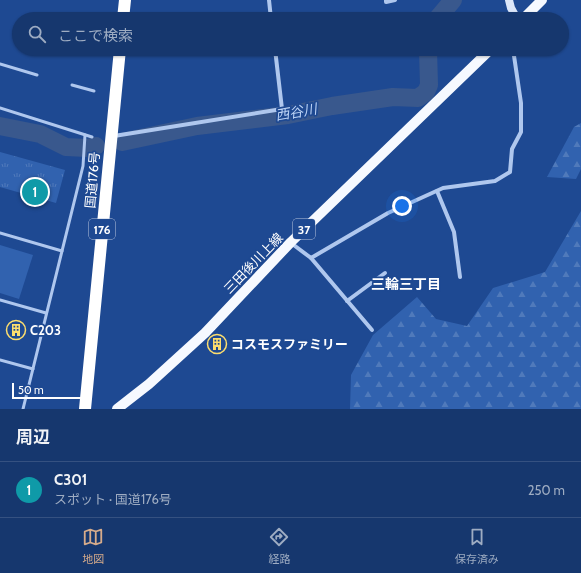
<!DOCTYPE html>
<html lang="ja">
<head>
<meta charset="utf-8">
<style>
  :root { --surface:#16376e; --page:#234276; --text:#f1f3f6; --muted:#9eacc2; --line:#355181; --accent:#d6ab8b }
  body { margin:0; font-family:Cabin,"Noto Sans JP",sans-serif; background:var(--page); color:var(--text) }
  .scale { position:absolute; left:12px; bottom:10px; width:74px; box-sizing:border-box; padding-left:4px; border:2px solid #fff; border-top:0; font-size:11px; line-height:14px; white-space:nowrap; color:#fff; -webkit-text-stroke:3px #1e4992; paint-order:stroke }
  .you { position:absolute; left:402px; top:206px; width:14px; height:14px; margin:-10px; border:3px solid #fff; border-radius:50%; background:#1a73e8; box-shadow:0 0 0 6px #1a73e833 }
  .badge { display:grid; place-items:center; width:26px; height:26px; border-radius:50%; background:var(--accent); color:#fff; font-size:13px; font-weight:700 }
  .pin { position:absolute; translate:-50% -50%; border:2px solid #fff; box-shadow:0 1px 4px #0006 }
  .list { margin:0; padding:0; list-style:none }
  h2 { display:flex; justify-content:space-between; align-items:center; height:52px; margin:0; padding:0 16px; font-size:17px }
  h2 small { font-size:13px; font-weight:400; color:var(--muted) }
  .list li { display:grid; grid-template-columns:26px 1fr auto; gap:12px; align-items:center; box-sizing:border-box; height:56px; padding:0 16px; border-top:1px solid var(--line) }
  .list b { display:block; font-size:15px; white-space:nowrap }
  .list p { margin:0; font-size:13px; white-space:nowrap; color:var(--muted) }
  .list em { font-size:13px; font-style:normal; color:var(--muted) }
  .icon { flex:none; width:22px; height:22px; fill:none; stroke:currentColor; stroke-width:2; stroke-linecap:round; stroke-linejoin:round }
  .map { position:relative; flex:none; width:581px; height:409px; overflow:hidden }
  .search { position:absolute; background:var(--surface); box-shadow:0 1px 3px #0004; left:12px; right:12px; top:12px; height:44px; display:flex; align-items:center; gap:10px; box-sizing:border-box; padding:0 14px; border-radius:22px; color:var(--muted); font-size:15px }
  .sheet { height:108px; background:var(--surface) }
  nav { display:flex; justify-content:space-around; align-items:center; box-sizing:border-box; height:56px; border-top:1px solid var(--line); background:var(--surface); font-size:11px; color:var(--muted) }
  nav a { display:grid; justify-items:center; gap:2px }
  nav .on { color:var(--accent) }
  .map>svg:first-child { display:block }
  .forest { fill:url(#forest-firs) }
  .park { fill:url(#park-tufts) }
  .pitch { fill:#3162af }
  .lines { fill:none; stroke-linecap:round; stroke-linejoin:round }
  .river { stroke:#39588d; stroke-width:18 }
  .lane { stroke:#afc7ee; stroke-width:3 }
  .street { stroke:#afc7ee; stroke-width:4 }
  .secondary { stroke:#dce7fa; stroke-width:8 }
  .primary { stroke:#f6f9ff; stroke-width:10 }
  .highway { stroke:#fff; stroke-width:12 }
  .labels { text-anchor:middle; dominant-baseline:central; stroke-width:3.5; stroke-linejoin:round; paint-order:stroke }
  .shield { fill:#1e4992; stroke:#bcc8de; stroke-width:1 }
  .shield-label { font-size:12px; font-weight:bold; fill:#fff }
  .street-label { font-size:13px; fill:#fff; stroke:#1e4992 }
  .poi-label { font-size:13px; font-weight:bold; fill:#fff; stroke:#1e4992; text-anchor:start }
  .water-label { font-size:14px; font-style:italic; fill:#bbd2f5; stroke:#1e4992 }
  .neighbourhood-label { font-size:14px; font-weight:bold; fill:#fff; stroke:#1e4992 }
</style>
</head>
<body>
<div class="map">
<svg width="581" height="409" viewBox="0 0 581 409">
  <defs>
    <pattern id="forest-firs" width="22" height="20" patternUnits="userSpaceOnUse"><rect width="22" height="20" fill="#3162af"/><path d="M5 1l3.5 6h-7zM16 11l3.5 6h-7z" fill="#507abb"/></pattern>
    <pattern id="park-tufts" width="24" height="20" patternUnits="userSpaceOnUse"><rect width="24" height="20" fill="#3162af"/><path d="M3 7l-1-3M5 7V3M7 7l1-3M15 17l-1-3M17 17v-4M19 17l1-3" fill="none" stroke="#507abb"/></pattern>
  </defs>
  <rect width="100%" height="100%" fill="#1e4992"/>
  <g class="forest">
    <polygon points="581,123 581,169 576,179 547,177 574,127"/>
    <polygon points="581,211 581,409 350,409 351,375 373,335 417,297 436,319 467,326 493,288 545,272"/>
  </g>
  <polygon class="park" points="0,152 65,170 56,203 0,187"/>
  <polygon class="pitch" points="0,245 33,255 19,299 0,293"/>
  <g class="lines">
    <g class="river">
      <polyline points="437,19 453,0"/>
      <polyline points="0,126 40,134 66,147 87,148 96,146"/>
      <polyline points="122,142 197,126 288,115 332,106 393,97 418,98 426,92 429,85 428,49"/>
    </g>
    <g class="lane">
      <polyline points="0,64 37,75"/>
      <polyline points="72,85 94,91"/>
      <polyline points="0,108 92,137"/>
      <polyline points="0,233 62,251"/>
      <polyline points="0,300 46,313"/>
      <polyline points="0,360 33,369"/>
      <polyline points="23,409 83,166 85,135"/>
    </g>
    <g class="street">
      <polyline points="269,0 271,19"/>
      <polyline points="386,0 386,2 395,0"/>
      <polyline points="114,136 282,109 275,49"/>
      <polyline points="437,191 454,232 460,277"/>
      <polyline points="291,243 311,258 388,213 443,188 495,181 510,172 512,149 521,132 521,103 513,49"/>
      <polyline points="311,258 372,330"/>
      <polyline points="347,301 385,273"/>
    </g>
    <polyline class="secondary" points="509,0 511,8 517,19"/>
    <g class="primary">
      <polyline points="523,19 542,0"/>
      <polyline points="117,409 149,384 205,333 291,242 491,49"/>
    </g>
    <g class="highway">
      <polyline points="123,19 125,0"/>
      <polyline points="85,409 120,49"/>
    </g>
  </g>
  <defs>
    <symbol id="building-ring" viewBox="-11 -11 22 22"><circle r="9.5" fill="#1e4992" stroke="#fcdd6e" stroke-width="1.5"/><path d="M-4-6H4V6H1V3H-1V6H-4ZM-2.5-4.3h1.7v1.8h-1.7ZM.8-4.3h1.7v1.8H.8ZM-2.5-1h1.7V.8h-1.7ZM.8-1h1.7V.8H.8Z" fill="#fcdd6e"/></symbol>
  </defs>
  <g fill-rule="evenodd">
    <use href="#building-ring" x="5" y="319" width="22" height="22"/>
    <use href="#building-ring" x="206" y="333" width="22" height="22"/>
  </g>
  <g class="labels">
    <g class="shield">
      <rect x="89" y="219" width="26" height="20" rx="3"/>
      <rect x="293" y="219" width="22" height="20" rx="3"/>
    </g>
    <g class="shield-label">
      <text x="102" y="229">176</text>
      <text x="304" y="229">37</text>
    </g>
    <g class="street-label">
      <text transform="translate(92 180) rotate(-85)">国道176号</text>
      <text transform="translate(253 263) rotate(-46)">三田後川上線</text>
    </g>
    <g class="poi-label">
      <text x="30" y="330">C203</text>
      <text x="231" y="344">コスモスファミリー</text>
    </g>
    <g class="water-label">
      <text transform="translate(296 112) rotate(-10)">西谷川</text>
    </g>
    <g class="neighbourhood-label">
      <text x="406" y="284">三輪三丁目</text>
    </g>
  </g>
</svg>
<div class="scale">50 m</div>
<div class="you"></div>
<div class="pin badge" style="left:35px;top:192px;background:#0f9aa8">1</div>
<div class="search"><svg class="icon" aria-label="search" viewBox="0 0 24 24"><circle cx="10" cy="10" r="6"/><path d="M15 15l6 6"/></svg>ここで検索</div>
</div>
<section class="sheet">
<h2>周辺<small></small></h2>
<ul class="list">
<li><span class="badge" style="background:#0f9aa8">1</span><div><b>C301</b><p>スポット · 国道176号</p></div><em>250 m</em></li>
</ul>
</section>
<nav>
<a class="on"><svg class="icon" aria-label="map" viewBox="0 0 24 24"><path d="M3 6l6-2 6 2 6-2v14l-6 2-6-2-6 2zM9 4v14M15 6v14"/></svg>地図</a>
<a><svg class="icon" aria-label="directions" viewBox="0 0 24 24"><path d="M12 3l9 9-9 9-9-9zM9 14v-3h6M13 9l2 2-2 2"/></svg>経路</a>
<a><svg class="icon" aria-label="saved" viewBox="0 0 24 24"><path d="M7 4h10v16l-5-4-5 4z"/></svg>保存済み</a>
</nav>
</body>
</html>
